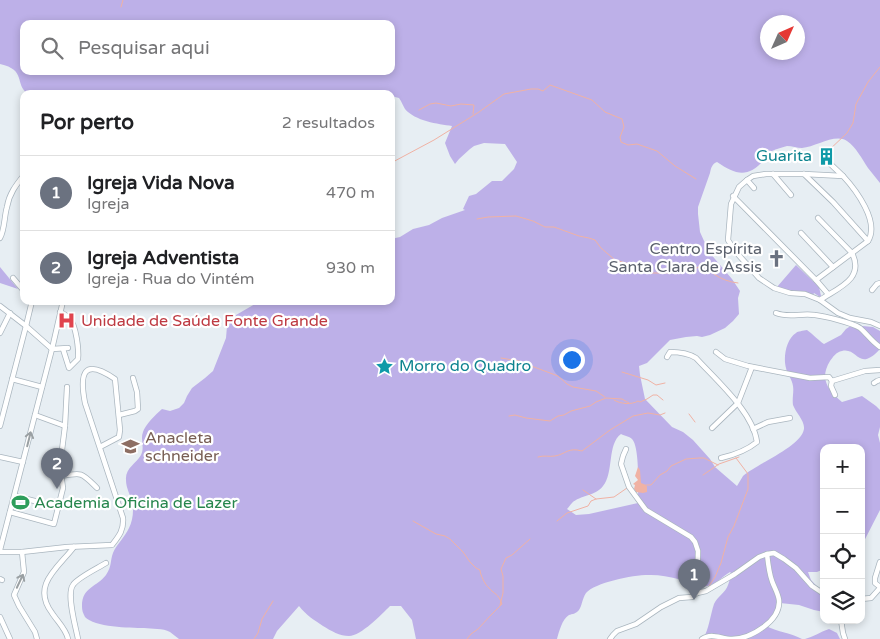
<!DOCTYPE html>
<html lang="pt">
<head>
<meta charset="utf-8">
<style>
  :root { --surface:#fff; --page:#f2f2f2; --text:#202124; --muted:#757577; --line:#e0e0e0; --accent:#1d827c }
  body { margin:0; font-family:"Varela Round",sans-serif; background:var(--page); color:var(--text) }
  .controls { position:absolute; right:15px; bottom:15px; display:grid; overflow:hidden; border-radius:10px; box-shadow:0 2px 8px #0003 }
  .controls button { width:45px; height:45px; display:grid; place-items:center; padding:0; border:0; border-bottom:1px solid var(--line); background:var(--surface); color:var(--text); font:25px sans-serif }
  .compass { position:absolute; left:760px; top:15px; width:45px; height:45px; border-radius:50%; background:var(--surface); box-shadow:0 2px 8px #0003; rotate:45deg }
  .you { position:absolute; left:571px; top:359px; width:18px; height:18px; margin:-12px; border:4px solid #fff; border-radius:50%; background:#1a73e8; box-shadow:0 0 0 8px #1a73e833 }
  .badge { display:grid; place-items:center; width:32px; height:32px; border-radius:50%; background:var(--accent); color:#fff; font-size:16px; font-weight:700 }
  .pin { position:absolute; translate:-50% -41px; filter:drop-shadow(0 1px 2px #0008) }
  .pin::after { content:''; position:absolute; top:26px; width:18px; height:15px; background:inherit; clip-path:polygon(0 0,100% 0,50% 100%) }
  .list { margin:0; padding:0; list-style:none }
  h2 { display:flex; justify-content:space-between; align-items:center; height:65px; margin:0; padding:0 20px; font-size:21px }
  h2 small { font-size:16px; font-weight:400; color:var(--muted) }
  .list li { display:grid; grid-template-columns:32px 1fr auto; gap:15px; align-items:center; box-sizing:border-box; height:75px; padding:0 20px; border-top:1px solid var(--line) }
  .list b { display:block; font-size:19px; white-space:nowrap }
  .list p { margin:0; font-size:16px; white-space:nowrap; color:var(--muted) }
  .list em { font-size:16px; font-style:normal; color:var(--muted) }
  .icon { flex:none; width:28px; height:28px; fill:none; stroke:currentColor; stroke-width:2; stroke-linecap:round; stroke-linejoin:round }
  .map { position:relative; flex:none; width:880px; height:639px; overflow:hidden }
  .search { position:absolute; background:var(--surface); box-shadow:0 2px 8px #0003; left:20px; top:20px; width:375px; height:55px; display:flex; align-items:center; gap:12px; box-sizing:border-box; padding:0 18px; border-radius:10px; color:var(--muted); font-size:19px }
  .panel { position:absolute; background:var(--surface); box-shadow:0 2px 8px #0003; left:20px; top:90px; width:375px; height:215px; border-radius:10px }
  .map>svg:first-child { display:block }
  .green { fill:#bdb0e8; fill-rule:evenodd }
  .water { fill:#f0b2a4 }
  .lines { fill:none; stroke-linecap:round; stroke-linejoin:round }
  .stream { stroke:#f0b2a4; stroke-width:1 }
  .minor-casing { stroke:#aab6bf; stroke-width:6 }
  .minor { stroke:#fff; stroke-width:4.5 }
  .oneway { stroke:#9aa0a3 }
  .labels { text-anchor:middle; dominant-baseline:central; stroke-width:4.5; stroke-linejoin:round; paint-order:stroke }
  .culture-label { font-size:16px; fill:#0d838f; stroke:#fff; text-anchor:end }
  .worship-label { font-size:16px; fill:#5b616d; stroke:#fff; text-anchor:end }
  .health-label { font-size:16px; fill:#be3a42; stroke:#fff; text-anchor:start }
  .education-label { font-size:16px; fill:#785e54; stroke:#fff; text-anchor:start }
  .leisure-label { font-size:16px; fill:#27864d; stroke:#fff; text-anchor:start }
</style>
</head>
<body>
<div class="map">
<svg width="880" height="639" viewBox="0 0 880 639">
  <rect width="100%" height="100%" fill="#e7eef3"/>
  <g class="green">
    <path d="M 0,0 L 880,0 L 880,183 C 876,178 872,173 868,168 C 862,159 856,147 847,141 C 835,133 816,147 802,148 C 797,148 792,146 787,146 C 783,147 776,149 772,151 C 769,153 767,157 764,160 C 748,178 736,175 717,162 C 712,164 711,168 710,173 L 698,207 L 698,214 L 700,232 L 709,252 L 732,279 L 740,291 L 738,298 L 739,314 L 733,321 L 725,328 L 710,335 L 702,337 L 697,336 L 686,337 L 670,340 L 647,363 L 639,366 L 640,375 L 645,399 L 672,427 L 683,432 L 693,440 L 710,459 L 715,467 L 737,486 C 739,483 741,479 743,476 C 756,464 801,447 804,429 C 805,421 796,413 793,405 C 792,398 794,392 793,386 C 792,379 787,374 786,368 C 783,358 786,339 796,333 C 798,331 803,331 807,330 C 813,334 819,341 824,344 L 841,335 L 846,329 L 852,325 L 873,327 L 880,331 L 880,349 C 858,373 858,347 842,351 C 836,352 833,357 830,361 C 819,379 828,390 842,402 L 862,396 L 876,406 L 880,410 L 880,427 L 878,435 L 880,443 L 880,510 L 861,547 L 861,448 L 824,448 L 824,569 L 817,572 L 808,572 L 811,580 L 824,594 L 824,612 L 814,610 L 799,605 L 780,603 L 766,626 C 778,632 791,633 802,639 L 703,639 C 709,629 710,616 714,604 C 717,597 726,592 728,585 C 730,581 730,576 731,573 L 730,572 C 723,576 715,585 707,586 C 699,588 686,582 678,579 C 670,577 660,575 651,575 C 637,574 595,582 586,593 C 582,599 582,606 579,610 C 576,614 572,614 569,615 C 562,619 559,632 557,639 L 416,639 L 412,620 L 401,606 L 390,606 C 382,614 361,636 349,636 C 340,636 331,631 323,626 C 314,620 306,615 299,606 L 277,631 L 273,639 L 179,639 C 176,637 173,634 170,632 C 163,628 152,629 144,628 C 130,628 94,627 85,617 C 83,613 82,611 82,606 C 82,587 97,587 106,575 C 112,566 110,561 113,553 C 116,545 125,537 129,528 C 133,520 134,510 132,501 C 130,494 126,488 126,480 C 125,468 136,464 141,455 C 145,447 140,440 143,432 C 145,425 156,414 162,409 L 170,411 L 179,408 L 184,403 L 187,396 L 192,388 L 205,378 L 213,371 L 226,338 L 227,326 L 236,315 L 255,304 L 262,301 L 391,301 L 391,239 L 400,237 L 413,229 L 429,225 L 442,218 L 465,210 L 463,209 L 469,196 L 476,194 L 492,181 L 502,181 L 514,169 L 517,162 L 505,144 L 484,143 L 474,146 L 470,149 L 459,159 L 455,164 L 450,156 L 445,143 L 452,126 C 438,124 415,121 405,109 C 403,106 402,102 399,98 L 391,96 L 391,94 L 382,94 L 375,91 L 373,94 L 28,94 C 14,84 27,70 0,64 ZM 768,22 L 798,22 L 798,52 L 768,52 ZM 24,24 L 391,24 L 391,71 L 24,71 ZM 621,434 C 625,436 629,436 632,439 C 640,447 638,491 638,503 L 589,514 L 576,515 L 567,509 C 569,507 570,505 572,503 C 580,495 596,496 603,486 C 614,473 607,444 621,434 Z"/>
    <polygon points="796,265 819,287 821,296 820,297 814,293 813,295 793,292 777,287"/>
    <polygon points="0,267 18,289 0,283"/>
    <path d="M 829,629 L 837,633 L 840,639 L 805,639 C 813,637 820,632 829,629 Z"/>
  </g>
  <polygon class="water" points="638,467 640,470 641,483 646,485 647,487 647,492 643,493 636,492 634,489 635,485 633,484 638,480 635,476"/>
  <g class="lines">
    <g class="stream">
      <polyline points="121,7 123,0"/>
      <polyline points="419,110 430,104 436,103 451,106 461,104 474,105 473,114"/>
      <polyline points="826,153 847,133 853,123 856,104 868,82 880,67"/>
      <polyline points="391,163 434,140 479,112 504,94 531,89 538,89 543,91 550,85 592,100 605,112 622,119 624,127 620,137 621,142 628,145 637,144 657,151 675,166 696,179"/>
      <path d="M 477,219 L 488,217 L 516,216 L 533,221 L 545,227 L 554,227 L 579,236 L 589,238 L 595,240 L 601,248 L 615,260 L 633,265 L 638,269 L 649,273 L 666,273 L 688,270 L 697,268 L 701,265 C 707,267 709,271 714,274 C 721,279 729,282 738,283"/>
      <polyline points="501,358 519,361 534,367 558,376 567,384 573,387 596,391 605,397"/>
      <polyline points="622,372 648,380 656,385 665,383"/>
      <path d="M 614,400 C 620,404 632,405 638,401 L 640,402 L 647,399 L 653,395 L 657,395 L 663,400"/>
      <polyline points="689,414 695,422"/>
      <polyline points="509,416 515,415 526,418 550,421 558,416 564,415 571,411 590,406 596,402 606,398 622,399 629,403"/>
      <path d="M 538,457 C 544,455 549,457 555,456 C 566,454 568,447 582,451 L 610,430 L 633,416 L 648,413 L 660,415 L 665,413"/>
      <polyline points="703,475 719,464 739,457"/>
      <polyline points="646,485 651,485 660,475 667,471 671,466 686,459 699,458 704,458 718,465"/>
      <polyline points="583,490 596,499"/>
      <path d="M 413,521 L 436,534 L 445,536 L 450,539 L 463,552 L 470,562 L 476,568 L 480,570 C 480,574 485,585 489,588 C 495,595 498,593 502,604 L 491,615"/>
      <polyline points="557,521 567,513 588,506 591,501 596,499 614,497 627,488"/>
      <polyline points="709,586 715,577 721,563 728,537 734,526 748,489 748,474 736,458"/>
      <polyline points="500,605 503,593 503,576 501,569 506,558 512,555 530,539"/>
      <polyline points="254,639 258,633 262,619 273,601"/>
      <polyline points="467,639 471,634 478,629 491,615"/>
    </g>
    <defs>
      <g id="minor">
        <polyline points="824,158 843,176"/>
        <polyline points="773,174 791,195"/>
        <polyline points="804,174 833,202 868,241"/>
        <polyline points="747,180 754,188"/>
        <polyline points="733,196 816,280 828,294"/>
        <path d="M 818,218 L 852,253 C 865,279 838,288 820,300"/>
        <polyline points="801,233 833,267"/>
        <path d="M 0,238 C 5,229 4,217 7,207 C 9,194 16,185 24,175"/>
        <polyline points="13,278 24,291"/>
        <path d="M 816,280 L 868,241 C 880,222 856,190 843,176 L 804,174 L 766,174 L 753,176 L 747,180 L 739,187 L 731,204 L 728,240 L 735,251 L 759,278 L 774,288 L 790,293 L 805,294 L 820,300 L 838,313 L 850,318 L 871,322 L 880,326"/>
        <polyline points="872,290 877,284 880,283"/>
        <polyline points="0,306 26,326 52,349"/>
        <path d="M 60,312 C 64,314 68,316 70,319 C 76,326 79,349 78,359 L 69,368 L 63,349"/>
        <path d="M 776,313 C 788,318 801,313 815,315 C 824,316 853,323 860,328 C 867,334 872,342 880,347"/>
        <polyline points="0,333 10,313"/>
        <polyline points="52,349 68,348"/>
        <polyline points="716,352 725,359 748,366 810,378 829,377 832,381"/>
        <path d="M 667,357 L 670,352 C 679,352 688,353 696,358 C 716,380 753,412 757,442 C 746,451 734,455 721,458"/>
        <polyline points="12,379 42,387"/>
        <polyline points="874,383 877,381 880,380"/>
        <polyline points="835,395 831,386 832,381 865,371 880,370"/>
        <polyline points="35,415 65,426"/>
        <polyline points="119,415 135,411 138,409 137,392 133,378"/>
        <polyline points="0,426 26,326 32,301"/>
        <polyline points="712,428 738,403 752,367"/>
        <polyline points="753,429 768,422 790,418"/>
        <polyline points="626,449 623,456 621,464 629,487 646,510 691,537 695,542 698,551 697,593"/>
        <polyline points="0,457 23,462"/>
        <path d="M 62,476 C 83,472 82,473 97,488"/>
        <polyline points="15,496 58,507"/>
        <polyline points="10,512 54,524 63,488 60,466 65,426 67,387"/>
        <polyline points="0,550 52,349 63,301"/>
        <path d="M 0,552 L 22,552 L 67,547 L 112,545 C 119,536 124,530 123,518 L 85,403 C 79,372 84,358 115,379 L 120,430 L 119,437 L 100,447"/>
        <polyline points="22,552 24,572 14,595 19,606 35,632 37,639"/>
        <polyline points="880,562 875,578 875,583 880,587"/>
        <polyline points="0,579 2,580"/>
        <polyline points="861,599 871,598 880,588"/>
        <polyline points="0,617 10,639"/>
        <polyline points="841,620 843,633 845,639"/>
        <path d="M 68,639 C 66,629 57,621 52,613 C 31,585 58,568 74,547"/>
        <path d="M 78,639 C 76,628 66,594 73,585 C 77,578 98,568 106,563"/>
        <polyline points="610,639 613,635 617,631 636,624 661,607 679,598 692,597 697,593 706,591 735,574 759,557 767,554 774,553 784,559 796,568 812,586 824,594"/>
        <path d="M 702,639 C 712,632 721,639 732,639 C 750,639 781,621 779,600 C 778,593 774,587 772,581 C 769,573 768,563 767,554"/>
      </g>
    </defs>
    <use href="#minor" class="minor-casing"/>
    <use href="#minor" class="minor"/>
  </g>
  <defs><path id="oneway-shaft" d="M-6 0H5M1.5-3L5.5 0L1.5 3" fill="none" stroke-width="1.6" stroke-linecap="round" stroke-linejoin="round" transform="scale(1.25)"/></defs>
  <g class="oneway">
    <use href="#oneway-shaft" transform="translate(29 439) rotate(-76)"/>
    <use href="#oneway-shaft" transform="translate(20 581) rotate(-65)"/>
  </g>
  <defs>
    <symbol id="building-bare" viewBox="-9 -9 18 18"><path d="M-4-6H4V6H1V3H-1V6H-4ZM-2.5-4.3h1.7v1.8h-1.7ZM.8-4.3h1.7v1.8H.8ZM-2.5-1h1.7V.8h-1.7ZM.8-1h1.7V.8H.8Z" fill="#0f9aa8" stroke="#fff" stroke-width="2.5" paint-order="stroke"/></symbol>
    <symbol id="church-bare" viewBox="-9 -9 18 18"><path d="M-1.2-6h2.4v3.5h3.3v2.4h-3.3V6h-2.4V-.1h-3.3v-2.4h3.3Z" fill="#6b7280" stroke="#fff" stroke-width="2.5" paint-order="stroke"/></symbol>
    <symbol id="hospital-bare" viewBox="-9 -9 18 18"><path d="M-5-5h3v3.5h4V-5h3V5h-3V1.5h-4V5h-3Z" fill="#e0444e" stroke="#fff" stroke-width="2.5" paint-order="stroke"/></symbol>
    <symbol id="sight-bare" viewBox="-9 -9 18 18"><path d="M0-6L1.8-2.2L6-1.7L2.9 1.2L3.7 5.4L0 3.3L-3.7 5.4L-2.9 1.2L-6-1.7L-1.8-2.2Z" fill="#0f9aa8" stroke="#fff" stroke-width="2.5" paint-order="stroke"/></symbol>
    <symbol id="school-bare" viewBox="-9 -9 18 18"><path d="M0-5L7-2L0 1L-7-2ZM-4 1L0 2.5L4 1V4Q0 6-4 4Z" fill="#8d6e63" stroke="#fff" stroke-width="2.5" paint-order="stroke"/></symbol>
    <symbol id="stadium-bare" viewBox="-9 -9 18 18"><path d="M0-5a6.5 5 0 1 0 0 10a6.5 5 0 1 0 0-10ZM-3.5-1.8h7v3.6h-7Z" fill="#2e9e5b" stroke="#fff" stroke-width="2.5" paint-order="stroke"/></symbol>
  </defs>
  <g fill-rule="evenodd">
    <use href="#building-bare" x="814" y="144" width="25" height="25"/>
    <use href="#church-bare" x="764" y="246" width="25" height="25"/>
    <use href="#hospital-bare" x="54" y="308" width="25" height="25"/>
    <use href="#sight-bare" x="372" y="354" width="25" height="25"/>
    <use href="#school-bare" x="118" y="434" width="25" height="25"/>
    <use href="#stadium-bare" x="8" y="490" width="25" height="25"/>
  </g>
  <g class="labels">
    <g class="culture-label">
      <text x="812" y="156">Guarita</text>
      <text x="399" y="366" text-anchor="start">Morro do Quadro</text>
    </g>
    <g class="worship-label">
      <text x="762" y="249">Centro Espírita<tspan x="762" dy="18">Santa Clara de Assis</tspan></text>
    </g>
    <g class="health-label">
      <text x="81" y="321">Unidade de Saúde Fonte Grande</text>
    </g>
    <g class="education-label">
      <text x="145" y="438">Anacleta<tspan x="145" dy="18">schneider</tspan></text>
    </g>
    <g class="leisure-label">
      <text x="34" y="503">Academia Oficina de Lazer</text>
    </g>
  </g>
</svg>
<div class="controls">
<button>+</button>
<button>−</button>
<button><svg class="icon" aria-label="locate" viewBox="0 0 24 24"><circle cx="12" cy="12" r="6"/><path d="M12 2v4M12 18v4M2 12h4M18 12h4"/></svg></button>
<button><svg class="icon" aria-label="layers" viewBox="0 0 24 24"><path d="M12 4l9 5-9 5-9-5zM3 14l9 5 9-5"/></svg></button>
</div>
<svg class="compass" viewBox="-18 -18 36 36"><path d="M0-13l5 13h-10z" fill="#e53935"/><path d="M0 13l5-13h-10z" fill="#757577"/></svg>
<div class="you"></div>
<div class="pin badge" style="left:694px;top:600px;background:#6b7280">1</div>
<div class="pin badge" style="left:57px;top:489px;background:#6b7280">2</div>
<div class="search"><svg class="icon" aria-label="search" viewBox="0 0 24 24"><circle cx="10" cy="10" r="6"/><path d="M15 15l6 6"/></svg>Pesquisar aqui</div>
<section class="panel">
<h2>Por perto<small>2 resultados</small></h2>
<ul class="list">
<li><span class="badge" style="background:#6b7280">1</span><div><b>Igreja Vida Nova</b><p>Igreja</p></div><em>470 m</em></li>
<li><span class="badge" style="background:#6b7280">2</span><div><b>Igreja Adventista</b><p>Igreja · Rua do Vintém</p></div><em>930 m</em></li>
</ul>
</section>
</div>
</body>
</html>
